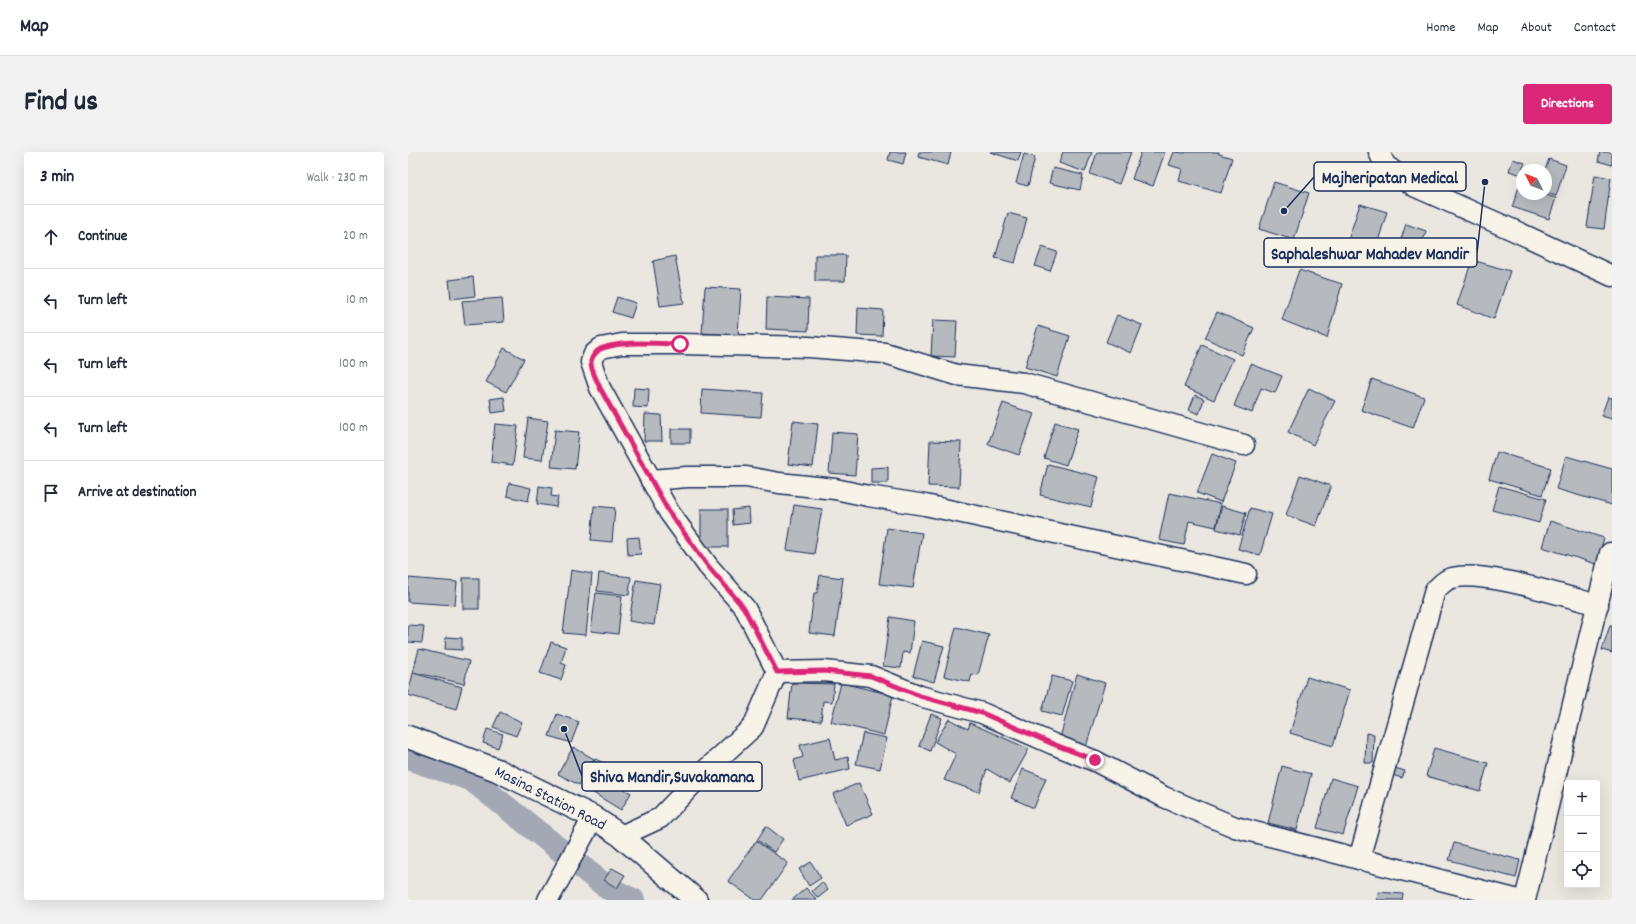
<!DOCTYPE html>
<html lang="en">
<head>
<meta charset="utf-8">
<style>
  :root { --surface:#fff; --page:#f2f2f3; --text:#1f2937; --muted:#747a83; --line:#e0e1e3; --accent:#db2777 }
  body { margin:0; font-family:Dekko,sans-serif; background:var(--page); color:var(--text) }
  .controls { position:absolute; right:12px; bottom:12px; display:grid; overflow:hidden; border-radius:4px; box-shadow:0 4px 16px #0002 }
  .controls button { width:36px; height:36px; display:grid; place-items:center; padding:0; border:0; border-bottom:1px solid var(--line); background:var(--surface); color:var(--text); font:20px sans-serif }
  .compass { position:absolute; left:1108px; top:12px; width:36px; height:36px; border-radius:50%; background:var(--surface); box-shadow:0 4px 16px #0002; rotate:312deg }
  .stop { position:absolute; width:12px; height:12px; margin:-9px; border:3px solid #db2777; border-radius:50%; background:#fff }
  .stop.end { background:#db2777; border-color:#fff; box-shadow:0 1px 4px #0008 }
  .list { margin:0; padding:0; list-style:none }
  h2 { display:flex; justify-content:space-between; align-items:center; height:52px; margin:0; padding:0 16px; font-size:17px }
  h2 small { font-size:13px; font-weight:400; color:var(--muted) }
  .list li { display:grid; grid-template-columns:26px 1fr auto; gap:12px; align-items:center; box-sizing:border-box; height:64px; padding:0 16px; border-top:1px solid var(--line) }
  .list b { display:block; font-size:15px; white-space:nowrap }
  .list em { font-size:13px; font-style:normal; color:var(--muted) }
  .icon { flex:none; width:22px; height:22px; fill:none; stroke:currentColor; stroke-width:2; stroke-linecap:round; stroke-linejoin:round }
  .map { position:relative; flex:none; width:1204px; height:748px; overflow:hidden; border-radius:4px }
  header { display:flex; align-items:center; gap:24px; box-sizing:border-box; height:56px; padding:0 20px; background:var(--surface); border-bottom:1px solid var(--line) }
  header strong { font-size:19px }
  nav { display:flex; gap:22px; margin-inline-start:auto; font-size:14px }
  .intro { display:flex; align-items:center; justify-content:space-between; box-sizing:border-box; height:96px; padding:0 24px }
  h1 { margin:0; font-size:28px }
  .button { padding:10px 18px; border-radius:4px; background:var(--accent); color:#fff; font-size:14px; font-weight:700 }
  main { display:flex; gap:24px; padding:0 24px }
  aside { flex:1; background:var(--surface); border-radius:4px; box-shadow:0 4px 16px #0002 }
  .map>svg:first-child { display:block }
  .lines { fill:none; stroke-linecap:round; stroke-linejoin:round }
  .canal { stroke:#a3a8b4; stroke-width:24 }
  .building { fill:#b6babf; stroke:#1b2f5e }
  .minor-casing { stroke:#1b2f5e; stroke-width:23 }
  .tertiary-casing { stroke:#1b2f5e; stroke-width:25 }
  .minor { stroke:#f7f3e8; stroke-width:20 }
  .tertiary { stroke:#f7f3e8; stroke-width:22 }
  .route { stroke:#db2777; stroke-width:5 }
  .labels { text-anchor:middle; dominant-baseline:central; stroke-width:3; stroke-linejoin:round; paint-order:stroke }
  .street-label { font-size:16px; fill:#1b2f5e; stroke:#f7f3e8 }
  .leader { fill:none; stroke:#1b2f5e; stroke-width:1.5 }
  .callout-dot { fill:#1b2f5e; stroke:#f7f3e8; stroke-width:1.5 }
  .callout { fill:#f7f3e8; stroke:#1b2f5e; stroke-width:1.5 }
  .callout-label { font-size:17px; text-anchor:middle; font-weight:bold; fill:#1b2f5e }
</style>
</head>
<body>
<header>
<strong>Map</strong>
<nav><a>Home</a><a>Map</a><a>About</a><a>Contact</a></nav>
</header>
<div class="intro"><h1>Find us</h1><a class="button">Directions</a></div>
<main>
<aside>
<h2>3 min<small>Walk · 230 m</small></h2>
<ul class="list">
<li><svg class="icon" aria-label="ahead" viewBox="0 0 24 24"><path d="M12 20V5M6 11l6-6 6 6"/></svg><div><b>Continue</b></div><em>20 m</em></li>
<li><svg class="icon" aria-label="left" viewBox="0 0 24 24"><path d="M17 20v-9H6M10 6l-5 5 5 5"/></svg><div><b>Turn left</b></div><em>10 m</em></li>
<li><svg class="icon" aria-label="left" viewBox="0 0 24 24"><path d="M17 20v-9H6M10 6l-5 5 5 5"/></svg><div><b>Turn left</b></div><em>100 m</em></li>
<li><svg class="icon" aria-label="left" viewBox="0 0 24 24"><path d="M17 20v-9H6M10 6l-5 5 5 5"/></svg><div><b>Turn left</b></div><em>100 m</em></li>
<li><svg class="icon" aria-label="arrive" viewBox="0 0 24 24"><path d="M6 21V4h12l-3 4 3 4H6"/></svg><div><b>Arrive at destination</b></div></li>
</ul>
</aside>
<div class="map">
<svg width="1204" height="748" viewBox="0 0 1204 748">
  <rect width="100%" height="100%" fill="#eae7e0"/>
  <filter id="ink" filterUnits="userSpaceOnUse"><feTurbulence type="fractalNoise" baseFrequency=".025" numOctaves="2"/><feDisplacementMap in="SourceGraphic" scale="8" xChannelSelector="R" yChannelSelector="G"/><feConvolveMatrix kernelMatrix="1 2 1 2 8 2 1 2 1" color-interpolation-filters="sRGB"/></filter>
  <g filter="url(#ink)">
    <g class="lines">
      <polyline class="canal" points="0,606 63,627 200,736 225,748"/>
    </g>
    <g class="building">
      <polygon points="482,0 498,0 495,12 480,8"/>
      <polygon points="511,0 543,0 540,13 510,5"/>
      <polygon points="582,0 613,0 610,9"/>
      <polygon points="655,0 684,0 677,20 651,11"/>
      <polygon points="689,0 723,0 711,32 682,22"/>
      <polygon points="733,0 757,0 745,34 724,27"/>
      <polygon points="766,0 777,1 777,0 811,0 811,2 824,6 813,41 771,29 774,17 761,13"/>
      <polygon points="1192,0 1204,0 1204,13 1190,9"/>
      <polygon points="616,2 627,5 620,34 608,31"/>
      <polygon points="1105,7 1117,11 1114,18 1114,23 1101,19"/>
      <polygon points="1141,7 1158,13 1148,44 1138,41 1137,18"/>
      <polygon points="645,16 675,23 672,38 641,31"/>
      <polygon points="1187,23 1203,26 1196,77 1179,75"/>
      <polygon points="866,30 901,41 886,88 851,77"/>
      <polygon points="1111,35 1114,36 1114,42 1134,42 1148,46 1141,67 1104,55"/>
      <polygon points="952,52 979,60 964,109 936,100"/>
      <polygon points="600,61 619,66 607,111 587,106"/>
      <polygon points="998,72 1018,79 1008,113 987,106"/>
      <polygon points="634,95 649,100 642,119 627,114"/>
      <polygon points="407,103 438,103 437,129 407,129"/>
      <polygon points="267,104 276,151 252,154 245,109"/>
      <polygon points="1064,108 1102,119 1086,167 1049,153"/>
      <polygon points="891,118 934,132 919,186 874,168"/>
      <polygon points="65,125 67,144 43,147 41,128"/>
      <polygon points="297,135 333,137 330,183 294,181"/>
      <polygon points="209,145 228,151 223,166 204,160"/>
      <polygon points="359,145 401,147 400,179 358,177"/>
      <polygon points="94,146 96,170 57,173 54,149"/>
      <polygon points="450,156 475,158 474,184 449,183"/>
      <polygon points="809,160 846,176 834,203 797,186"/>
      <polygon points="709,163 734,173 723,201 698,190"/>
      <polygon points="525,168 549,169 547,205 523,204"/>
      <polygon points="630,174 662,184 649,225 617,215"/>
      <polygon points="794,193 825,207 806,248 776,235"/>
      <polygon points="96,196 116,207 98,240 78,230"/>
      <polygon points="843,212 874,224 867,241 853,236 844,261 826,254"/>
      <polygon points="964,227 1016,245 1005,276 953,258"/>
      <polygon points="226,236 241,237 240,256 225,255"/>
      <polygon points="901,236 927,249 905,293 880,280"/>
      <polygon points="294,237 355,241 353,265 293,261"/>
      <polygon points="787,243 796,247 791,262 781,258"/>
      <polygon points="96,245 98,259 84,261 82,247"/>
      <polygon points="1200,245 1204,246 1204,267 1193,264"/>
      <polygon points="595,251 626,262 611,303 580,292"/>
      <polygon points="237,262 253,263 254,289 236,289"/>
      <polygon points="120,266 140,269 134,308 115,306"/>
      <polygon points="385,269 410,272 405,315 380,312"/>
      <polygon points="647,270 670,277 658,313 636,306"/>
      <polygon points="87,272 110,274 105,313 83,310"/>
      <rect x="263" y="277" width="19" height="14"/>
      <polygon points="147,278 171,280 167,317 143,315"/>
      <polygon points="424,280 450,282 447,323 421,321"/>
      <polygon points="522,289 553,290 551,335 520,334"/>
      <polygon points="1089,300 1143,316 1134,343 1081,327"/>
      <polygon points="804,302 828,311 813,350 789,341"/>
      <polygon points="1158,304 1204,317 1204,353 1148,337"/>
      <polygon points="640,312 691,325 683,355 632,343"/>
      <polygon points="480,315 480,331 463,331 463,316"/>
      <polygon points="892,323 923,334 908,374 878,363"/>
      <polygon points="101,331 123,336 120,349 99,344"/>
      <polygon points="131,334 144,336 143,344 150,345 148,355 129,352"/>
      <polygon points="1091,334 1138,347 1131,371 1084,358"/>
      <polygon points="761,341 813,352 808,375 781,369 776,393 751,388"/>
      <polygon points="386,353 414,357 406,402 379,398"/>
      <polygon points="186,354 207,356 204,390 183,388"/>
      <polygon points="814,354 838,361 832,383 808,377"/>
      <polygon points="341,356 342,371 325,373 324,358"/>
      <polygon points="842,356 864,362 852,403 830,397"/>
      <rect x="293" y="357" width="27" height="38"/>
      <polygon points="1142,369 1196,386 1188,412 1134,395"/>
      <polygon points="479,376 514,381 505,436 471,432"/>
      <polygon points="231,385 233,402 220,403 219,386"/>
      <polygon points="163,418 184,422 178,483 155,481"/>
      <polygon points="191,421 223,425 221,443 189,439"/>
      <polygon points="412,423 435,426 427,484 401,481 406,441 409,441"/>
      <polygon points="0,426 49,430 47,453 0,450"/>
      <rect x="55" y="426" width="16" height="31"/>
      <polygon points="228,428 252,432 246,473 221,469"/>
      <polygon points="188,441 214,444 210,482 183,479"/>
      <polygon points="482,465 506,469 502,501 495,500 493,516 475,514"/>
      <polygon points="0,473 16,474 14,491 0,490"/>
      <polygon points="1202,473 1204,473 1204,501 1194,498"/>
      <polygon points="548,475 581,483 570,523 564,522 562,530 536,524"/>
      <polygon points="38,485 54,486 54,498 37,497"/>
      <polygon points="514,489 536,494 526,530 505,524"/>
      <polygon points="143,490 158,495 153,511 158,513 153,528 132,521"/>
      <polygon points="11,497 61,509 56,532 5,520"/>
      <polygon points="5,521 54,535 48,557 0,543"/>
      <polygon points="669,522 697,531 678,595 652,586"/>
      <polygon points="644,524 664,529 654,564 634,559"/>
      <polygon points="899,525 942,538 925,594 882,581"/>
      <polygon points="384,531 426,532 424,550 415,549 413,569 380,566"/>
      <polygon points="433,531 485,543 476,583 423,570"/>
      <polygon points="92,560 114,570 108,584 85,575"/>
      <polygon points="149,562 171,570 163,591 141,584"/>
      <polygon points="523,562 534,566 522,599 511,594"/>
      <polygon points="541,567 560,577 562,571 621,597 602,631 579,617 571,640 536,628 548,602 527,590"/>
      <polygon points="79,577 95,582 90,596 75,591"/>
      <polygon points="455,581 479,586 472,617 448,612"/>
      <polygon points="958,581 966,582 965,611 957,611"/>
      <polygon points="422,586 427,608 440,605 442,617 391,629 386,608 395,605 392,593"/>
      <polygon points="165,595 186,607 171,633 150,622"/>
      <polygon points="1026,596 1080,611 1072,639 1018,624"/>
      <polygon points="187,607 224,623 220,633 183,617"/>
      <polygon points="874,614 903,622 889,678 860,671"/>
      <polygon points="987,616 997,619 994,626 984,623"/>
      <polygon points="615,617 638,626 626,656 603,646"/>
      <polygon points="183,618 223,641 213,658 174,634"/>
      <polygon points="923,626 950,634 935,683 909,676"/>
      <polygon points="451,631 465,662 438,673 425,642"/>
      <polygon points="358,674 375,687 366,700 349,688"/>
      <polygon points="348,689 380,711 354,748 347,748 320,729"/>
      <polygon points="1046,691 1112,708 1108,726 1041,708"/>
      <polygon points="403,710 413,726 401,734 391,717"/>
      <polygon points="204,716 217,723 209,736 196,728"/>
      <polygon points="414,730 420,738 410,746 404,739"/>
      <polygon points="398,736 409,748 384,748"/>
      <polygon points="970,740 995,742 994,748 969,748"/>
    </g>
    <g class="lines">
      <defs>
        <g id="minor">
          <polyline points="971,0 977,13 1006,34 1105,78 1204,124"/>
          <polyline points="243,328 279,325 338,325 371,331 427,337 460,344 517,353 838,422"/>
          <polyline points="369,520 416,519 463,524 512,544 574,561 645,592 687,609 756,645 827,675 1110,748"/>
          <polyline points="213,684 252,666 300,616 345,575 369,520 337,456 300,414 261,360 192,236 183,210 186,202 193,196 214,192 273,192 401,195 477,201 549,223 616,231 836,293"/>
          <path d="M 951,707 L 1027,438 C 1031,435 1035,430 1039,428 C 1065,414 1159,445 1190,453"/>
          <path d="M 140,748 C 155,720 171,693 185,665"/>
          <polyline points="1117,748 1202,401 1204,401"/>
        </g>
        <polyline id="tertiary" points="0,585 89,618 185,665 213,684 288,748"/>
      </defs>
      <use href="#minor" class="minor-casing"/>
      <use href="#tertiary" class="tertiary-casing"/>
      <use href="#minor" class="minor"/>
      <use href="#tertiary" class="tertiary"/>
    </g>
  </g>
  <g class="lines" filter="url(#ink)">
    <path class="route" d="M 272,192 C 249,192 217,188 195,196 C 190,197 184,204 183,209 C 182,217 189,228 192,236 L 261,360 L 300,414 L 336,456 L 369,520 L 416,519 L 463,524 L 512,544 L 574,561 L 645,592 L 687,608"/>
  </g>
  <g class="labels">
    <g class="street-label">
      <text transform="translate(142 647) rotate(27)">Masina Station Road</text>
    </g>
  </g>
  <path class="leader" d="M876 59L906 25M1077 30L1069 101M156 577L174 624"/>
  <g class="callout-dot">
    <circle cx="876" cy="59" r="4"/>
    <circle cx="1077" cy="30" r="4"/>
    <circle cx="156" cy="577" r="4"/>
  </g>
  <g class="callout">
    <rect x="906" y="10" width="152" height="29" rx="4"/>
    <rect x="856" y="86" width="213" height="29" rx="4"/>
    <rect x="174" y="610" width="180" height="29" rx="4"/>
  </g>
  <g class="callout-label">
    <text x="982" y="31">Majheripatan Medical</text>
    <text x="962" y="107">Saphaleshwar Mahadev Mandir</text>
    <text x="264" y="630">Shiva Mandir,Suvakamana</text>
  </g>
</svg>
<div class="controls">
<button>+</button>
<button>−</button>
<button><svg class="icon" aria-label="locate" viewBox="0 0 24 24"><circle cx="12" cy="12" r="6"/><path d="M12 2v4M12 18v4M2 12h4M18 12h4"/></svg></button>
</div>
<svg class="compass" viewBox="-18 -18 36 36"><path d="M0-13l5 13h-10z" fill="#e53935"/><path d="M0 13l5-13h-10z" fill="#747a83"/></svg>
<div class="stop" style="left:272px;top:192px"></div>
<div class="stop end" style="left:687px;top:608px"></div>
</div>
</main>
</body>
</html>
